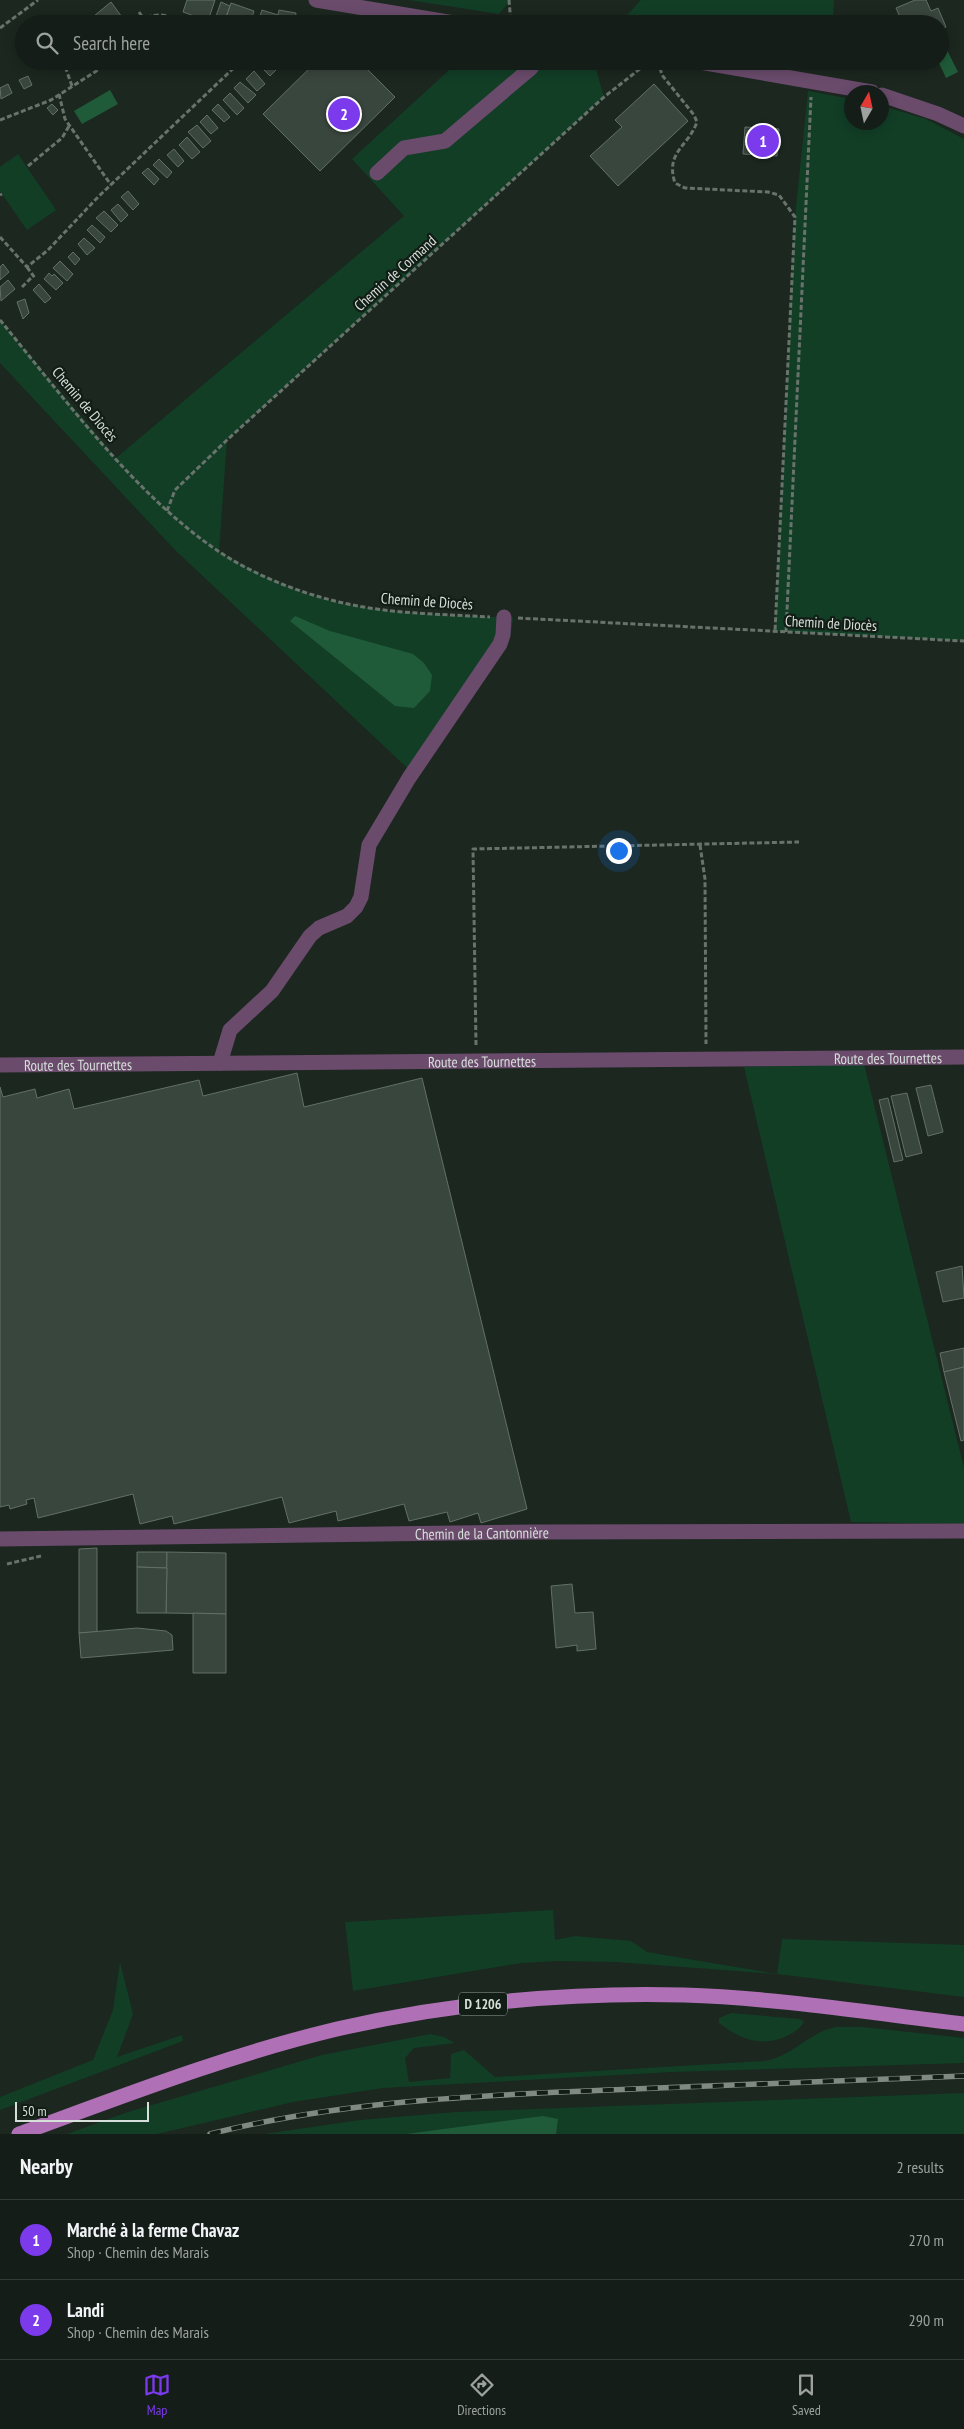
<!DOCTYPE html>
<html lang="en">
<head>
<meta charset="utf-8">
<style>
  :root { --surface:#141d17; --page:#1d2620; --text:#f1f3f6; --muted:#9da2a1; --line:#333b36; --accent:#7c3aed }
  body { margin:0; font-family:"PT Sans Narrow",sans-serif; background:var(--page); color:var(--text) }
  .compass { position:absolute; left:844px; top:85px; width:45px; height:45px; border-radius:50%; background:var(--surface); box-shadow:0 2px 12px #0003; rotate:9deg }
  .scale { position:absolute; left:15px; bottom:12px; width:134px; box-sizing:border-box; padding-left:5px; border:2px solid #d7dfda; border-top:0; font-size:14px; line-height:18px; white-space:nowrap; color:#d7dfda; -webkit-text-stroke:4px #121d16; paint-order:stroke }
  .you { position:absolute; left:618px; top:850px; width:18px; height:18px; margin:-12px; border:4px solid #fff; border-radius:50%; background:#1a73e8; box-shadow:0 0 0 8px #1a73e833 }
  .badge { display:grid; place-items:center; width:32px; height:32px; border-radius:50%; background:var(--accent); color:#fff; font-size:16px; font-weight:700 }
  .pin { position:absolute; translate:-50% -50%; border:2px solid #fff; box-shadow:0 1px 5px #0006 }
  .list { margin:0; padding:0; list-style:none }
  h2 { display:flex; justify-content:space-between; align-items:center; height:65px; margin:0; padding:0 20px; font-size:21px }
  h2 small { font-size:16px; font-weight:400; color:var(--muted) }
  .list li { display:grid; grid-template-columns:32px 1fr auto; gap:15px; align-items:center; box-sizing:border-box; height:80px; padding:0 20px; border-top:1px solid var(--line) }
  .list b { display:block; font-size:19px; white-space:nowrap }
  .list p { margin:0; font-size:16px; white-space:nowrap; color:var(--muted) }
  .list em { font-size:16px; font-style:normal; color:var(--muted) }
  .icon { flex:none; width:28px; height:28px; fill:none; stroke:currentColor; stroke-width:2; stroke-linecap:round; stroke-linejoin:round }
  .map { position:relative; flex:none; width:964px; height:2134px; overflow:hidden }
  .search { position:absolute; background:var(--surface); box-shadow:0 2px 12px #0003; left:15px; right:15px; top:15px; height:55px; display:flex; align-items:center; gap:12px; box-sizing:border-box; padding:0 18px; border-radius:28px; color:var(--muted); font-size:19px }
  .sheet { height:225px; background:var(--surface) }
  nav { display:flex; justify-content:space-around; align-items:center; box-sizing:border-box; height:70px; border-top:1px solid var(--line); background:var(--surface); font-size:14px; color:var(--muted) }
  nav a { display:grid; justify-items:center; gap:2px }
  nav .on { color:var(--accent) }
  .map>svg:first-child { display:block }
  .green { fill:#123e26 }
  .water { fill:#1f5b39 }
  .building { fill:#39463d; stroke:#627066 }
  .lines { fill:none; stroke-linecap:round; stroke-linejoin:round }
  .path { stroke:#69736c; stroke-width:3; stroke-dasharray:5 2.5; stroke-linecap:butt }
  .minor { stroke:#6a4b6c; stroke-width:15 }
  .major { stroke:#af70b5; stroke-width:15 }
  .rail-casing { stroke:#808a83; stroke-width:5.5 }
  .rail { stroke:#121d16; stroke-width:4; stroke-dasharray:11; stroke-linecap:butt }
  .labels { text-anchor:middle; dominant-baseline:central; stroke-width:4.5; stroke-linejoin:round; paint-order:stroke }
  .shield { fill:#121d16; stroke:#9ca59f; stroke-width:1 }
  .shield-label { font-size:14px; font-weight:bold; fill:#d7dfda }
  .street-label { font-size:15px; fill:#d7dfda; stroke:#121d16 }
</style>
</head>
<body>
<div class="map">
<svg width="964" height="2134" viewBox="0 0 964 2134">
  <rect width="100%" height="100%" fill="#1b271f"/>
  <g class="green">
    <polygon points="409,0 511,0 499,14"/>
    <polygon points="641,0 834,0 833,24 619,24"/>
    <path d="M 459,61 L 594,62 L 604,97 L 227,440 L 219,551 C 257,574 298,593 342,603 C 398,615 456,615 513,618 L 511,634 L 418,778 L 175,550 L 0,363 L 0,320 L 116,458 L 404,216 L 352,159 Z"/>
    <polygon points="808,91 851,99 852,122 882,122 882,106 926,119 964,139 964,641 775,631 795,217"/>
    <polygon points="18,154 56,210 27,230 0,191 0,167"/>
    <polygon points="864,1064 964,1468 964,1524 851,1522 744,1067"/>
    <polygon points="553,1910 555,1940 575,1936 631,1941 647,1952 777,1974 782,1939 964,1945 964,1997 777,1974 616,1962 557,1961 521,1963 353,1991 345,1922"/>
    <polygon points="120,1962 133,2014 117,2057 182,2035 183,2041 0,2110 0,2097 93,2060 113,2010"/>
    <path d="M 731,2013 L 800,2019 L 804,2022 C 801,2028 794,2032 789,2035 C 763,2048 741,2040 719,2023 L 719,2018 Z"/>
    <path d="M 836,2027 L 863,2027 L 964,2038 L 964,2063 L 672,2072 L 383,2088 L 293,2102 L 157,2134 L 67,2134 L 128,2112 L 322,2055 L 430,2034 L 444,2037 L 455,2043 L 414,2048 L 405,2058 L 409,2082 L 450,2078 L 451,2054 L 464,2050 L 495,2077 L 765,2061 C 793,2056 809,2032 836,2027 Z"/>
    <polygon points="964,2093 964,2134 264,2134 360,2120 456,2112"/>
  </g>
  <g class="water">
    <polygon points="947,50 958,72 946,78 938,61 940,61 940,53"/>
    <polygon points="110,90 118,104 82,124 74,111"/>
    <polygon points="295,616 330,631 413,654 424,663 432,675 430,691 414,708 395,706 290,621"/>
    <polygon points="543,2116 558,2119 556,2134 406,2134"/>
  </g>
  <g class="building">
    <polygon points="187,0 215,0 208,21 183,12"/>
    <polygon points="915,0 926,0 931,11 938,8 946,27 942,29 947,40 940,43 940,24 903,24 896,8"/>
    <polygon points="111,2 127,24 99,24 94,16"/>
    <polygon points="221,2 230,6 224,22 215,19"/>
    <polygon points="231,3 254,11 250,23 227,15"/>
    <polygon points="262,10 278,15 275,24 257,24"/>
    <polygon points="279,10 296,13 295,21 277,19"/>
    <polygon points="94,16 99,24 83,24"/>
    <polygon points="265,61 276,70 270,76 260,66"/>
    <polygon points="317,61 359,61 395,97 320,171 263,114"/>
    <polygon points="254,71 265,84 257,91 246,79"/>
    <polygon points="28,76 32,85 24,89 19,80"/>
    <polygon points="240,82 256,95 248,103 234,88"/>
    <polygon points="8,84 12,93 1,99 0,88"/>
    <polygon points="654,84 688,121 618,186 590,156 622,127 615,120"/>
    <polygon points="230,93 244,108 237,115 223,100"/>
    <polygon points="52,104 58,110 53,115 47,108"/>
    <polygon points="218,104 230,117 224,122 212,110"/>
    <polygon points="207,115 218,128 211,134 200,122"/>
    <polygon points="197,125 211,141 203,148 188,132"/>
    <polygon points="745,127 779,129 777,156 743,154"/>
    <polygon points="187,137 200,152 192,159 179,145"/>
    <polygon points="174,149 184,161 178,167 167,155"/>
    <polygon points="159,159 172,172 167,178 153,165"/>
    <polygon points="148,168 159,179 154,185 142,173"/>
    <polygon points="128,191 139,204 133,210 121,197"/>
    <polygon points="118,204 128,215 121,222 111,210"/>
    <polygon points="104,211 118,225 111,232 96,218"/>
    <polygon points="92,225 105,237 100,243 87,230"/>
    <polygon points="84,238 95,248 87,255 78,244"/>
    <polygon points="73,252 80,259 75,265 68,257"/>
    <polygon points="60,261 73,274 67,281 53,268"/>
    <polygon points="3,264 9,272 0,280 0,267"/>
    <polygon points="49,273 52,276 54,274 63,283 56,290 44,279"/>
    <polygon points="8,280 15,289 1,301 0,287"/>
    <polygon points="39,284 51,298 45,303 33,290"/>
    <polygon points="25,299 29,313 23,319 17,302"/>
    <polygon points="297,1073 304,1107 422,1078 527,1509 481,1523 478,1513 450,1522 447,1512 409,1521 404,1504 338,1521 336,1511 289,1523 282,1497 174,1524 172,1516 140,1524 133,1494 38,1518 34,1498 26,1500 27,1504 10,1509 9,1505 0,1507 0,1087 3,1097 35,1089 37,1098 69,1089 74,1109 199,1080 203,1096"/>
    <polygon points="931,1085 943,1132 928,1136 916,1088"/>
    <polygon points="907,1093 922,1153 906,1157 891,1096"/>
    <polygon points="888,1098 903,1160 894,1162 879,1100"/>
    <polygon points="962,1266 964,1298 943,1302 936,1272"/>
    <polygon points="964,1348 964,1367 944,1372 940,1353"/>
    <polygon points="964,1367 964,1440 961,1441 944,1372"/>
    <polygon points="97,1548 97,1632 79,1633 79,1549"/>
    <polygon points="137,1552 167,1552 167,1568 137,1567"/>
    <polygon points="167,1552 226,1553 226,1614 166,1613"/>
    <polygon points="137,1567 167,1568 166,1613 137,1613"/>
    <polygon points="572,1584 575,1613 593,1612 596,1649 577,1651 577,1645 556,1648 551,1586"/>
    <polygon points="193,1613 226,1614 226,1673 193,1673"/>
    <polygon points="137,1628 166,1631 172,1635 173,1650 81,1658 79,1633"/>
  </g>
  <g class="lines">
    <g class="path">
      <polyline points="509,0 511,24"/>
      <polyline points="139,12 143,18"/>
      <path d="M 133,24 C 150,15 159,11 177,20"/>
      <polyline points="0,28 38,0"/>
      <path d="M 658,61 L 662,75 L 694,115 L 697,122 C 688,147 665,152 675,183 L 685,188 L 768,192 L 779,195 L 795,217 L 775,631"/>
      <polyline points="72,86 66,69 79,61"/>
      <polyline points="59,94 65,119 111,185"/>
      <polyline points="0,120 51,100 112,61"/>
      <polyline points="28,166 62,138 69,126"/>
      <polyline points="0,195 2,194"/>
      <polyline points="0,237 27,267 48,250 98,197 241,61"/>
      <polyline points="27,267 35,278"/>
      <polyline points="22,287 33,276"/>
      <path d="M 0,320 C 64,398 135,495 218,551 C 254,575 297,592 339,602 C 388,614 440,614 490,617"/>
      <polyline points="167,511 175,490 227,440 604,97 650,61"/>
      <polyline points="518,618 964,641"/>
      <polyline points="786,632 811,97"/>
      <polyline points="700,845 705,879 706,1044"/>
      <polyline points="476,1045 473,849 799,842"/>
      <polyline points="7,1564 41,1556"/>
    </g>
    <g class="minor">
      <polyline points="316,0 460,24"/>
      <polyline points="694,61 872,92"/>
      <polyline points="882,95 938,114 964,126"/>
      <polyline points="377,173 404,148 445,141 531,68 536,61"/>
      <polyline points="220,1063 230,1030 272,991 310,936 319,928 347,916 356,907 361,897 369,845 409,778 500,644 503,635 504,617"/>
      <path id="s1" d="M 0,1065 L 964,1057"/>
      <path id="s2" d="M 0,1539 L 536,1532 L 964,1531"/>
    </g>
    <path class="major" d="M 19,2134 C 123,2096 228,2055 337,2029 C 450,2003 568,1992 684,1995 C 778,1998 871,2013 964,2024"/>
    <defs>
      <path id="rail" d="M 210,2134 C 349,2099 490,2095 633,2089 C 743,2085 854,2080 964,2076"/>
    </defs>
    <use href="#rail" class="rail-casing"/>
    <use href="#rail" class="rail"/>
  </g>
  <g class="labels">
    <rect class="shield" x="459" y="1992.5" width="48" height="23" rx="4"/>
    <g class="shield-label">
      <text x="483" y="2004">D 1206</text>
    </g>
    <g class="street-label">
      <text transform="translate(395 273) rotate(-42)">Chemin de Cormand</text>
      <text transform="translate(85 404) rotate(50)">Chemin de Diocès</text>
      <text transform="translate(427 601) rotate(4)">Chemin de Diocès</text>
      <text transform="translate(831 623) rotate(3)">Chemin de Diocès</text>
      <text stroke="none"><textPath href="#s1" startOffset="888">Route des Tournettes</textPath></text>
      <text stroke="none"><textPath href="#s1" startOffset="482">Route des Tournettes</textPath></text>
      <text stroke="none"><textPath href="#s1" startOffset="78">Route des Tournettes</textPath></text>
      <text stroke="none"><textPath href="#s2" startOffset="482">Chemin de la Cantonnière</textPath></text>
    </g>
  </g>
</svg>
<svg class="compass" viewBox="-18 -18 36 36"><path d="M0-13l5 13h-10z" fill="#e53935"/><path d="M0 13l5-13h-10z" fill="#9da2a1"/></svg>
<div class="scale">50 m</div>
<div class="you"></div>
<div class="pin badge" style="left:763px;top:141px">1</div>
<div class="pin badge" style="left:344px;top:114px">2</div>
<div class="search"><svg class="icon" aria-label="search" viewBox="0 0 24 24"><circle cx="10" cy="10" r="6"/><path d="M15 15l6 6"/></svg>Search here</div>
</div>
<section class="sheet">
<h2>Nearby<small>2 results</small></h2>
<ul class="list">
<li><span class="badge">1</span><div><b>Marché à la ferme Chavaz</b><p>Shop · Chemin des Marais</p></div><em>270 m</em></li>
<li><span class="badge">2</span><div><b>Landi</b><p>Shop · Chemin des Marais</p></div><em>290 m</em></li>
</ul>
</section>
<nav>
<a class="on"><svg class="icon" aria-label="map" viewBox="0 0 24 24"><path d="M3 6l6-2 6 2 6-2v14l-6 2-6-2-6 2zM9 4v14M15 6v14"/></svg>Map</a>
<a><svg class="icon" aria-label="directions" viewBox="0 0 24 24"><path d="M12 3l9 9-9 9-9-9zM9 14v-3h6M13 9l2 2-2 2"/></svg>Directions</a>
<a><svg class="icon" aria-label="saved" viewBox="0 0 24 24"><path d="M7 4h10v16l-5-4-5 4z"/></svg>Saved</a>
</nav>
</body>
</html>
